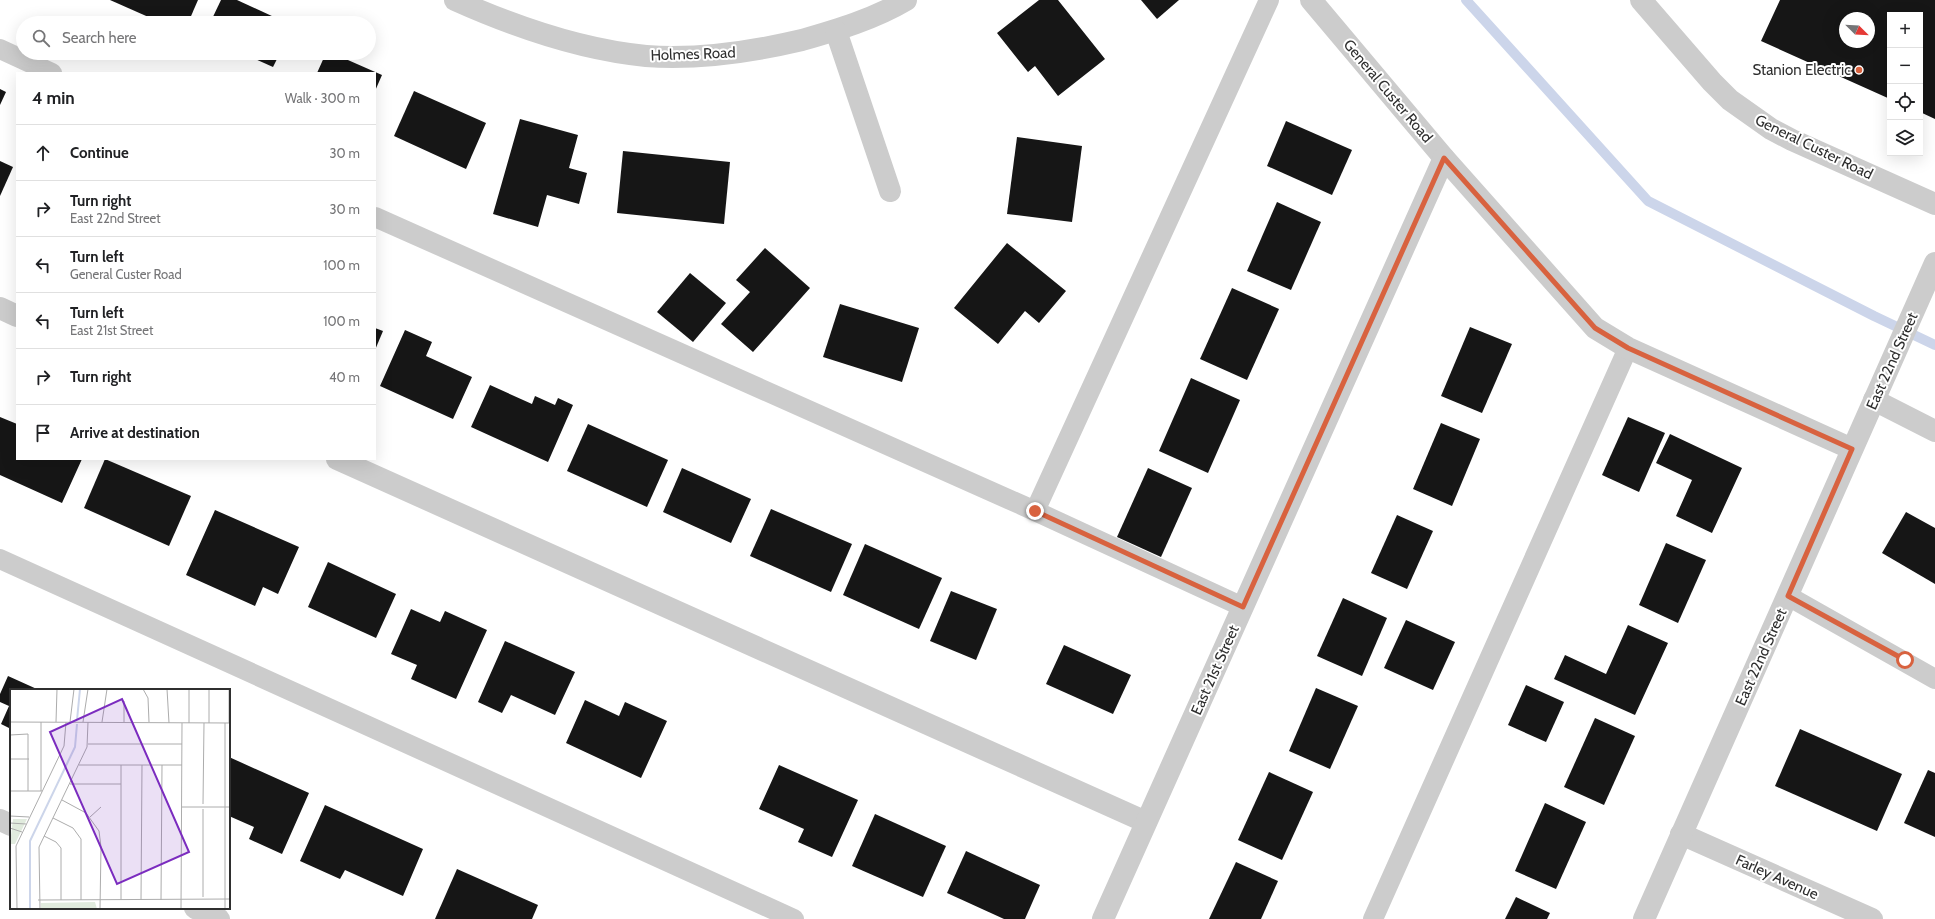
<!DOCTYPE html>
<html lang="en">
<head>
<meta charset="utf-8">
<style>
  :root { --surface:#fff; --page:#f2f2f2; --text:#202124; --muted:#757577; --line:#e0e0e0 }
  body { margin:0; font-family:Cabin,sans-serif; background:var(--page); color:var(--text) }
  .controls { position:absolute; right:12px; top:12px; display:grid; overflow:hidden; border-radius:0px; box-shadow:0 4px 16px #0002 }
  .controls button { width:36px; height:36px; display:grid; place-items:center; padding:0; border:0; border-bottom:1px solid var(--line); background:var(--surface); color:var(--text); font:20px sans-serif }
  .compass { position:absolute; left:1839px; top:12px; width:36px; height:36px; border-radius:50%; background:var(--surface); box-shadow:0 4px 16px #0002; rotate:114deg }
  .stop { position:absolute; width:12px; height:12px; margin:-9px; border:3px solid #d8623f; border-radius:50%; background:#fff }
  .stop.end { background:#d8623f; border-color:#fff; box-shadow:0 1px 4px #0008 }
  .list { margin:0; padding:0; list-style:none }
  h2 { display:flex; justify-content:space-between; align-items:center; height:52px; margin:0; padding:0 16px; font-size:17px }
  h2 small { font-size:13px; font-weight:400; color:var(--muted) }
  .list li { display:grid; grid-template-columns:26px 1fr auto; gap:12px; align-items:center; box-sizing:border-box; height:56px; padding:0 16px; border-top:1px solid var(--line) }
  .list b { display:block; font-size:15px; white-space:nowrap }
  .list p { margin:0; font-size:13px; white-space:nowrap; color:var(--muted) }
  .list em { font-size:13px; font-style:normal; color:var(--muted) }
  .icon { flex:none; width:22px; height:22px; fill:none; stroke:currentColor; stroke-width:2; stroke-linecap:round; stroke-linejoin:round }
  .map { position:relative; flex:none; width:1935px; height:919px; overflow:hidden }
  .search { position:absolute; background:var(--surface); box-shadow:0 4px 16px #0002; left:16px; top:16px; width:360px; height:44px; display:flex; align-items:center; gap:10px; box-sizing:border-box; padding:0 14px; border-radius:22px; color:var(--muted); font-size:15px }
  .panel { position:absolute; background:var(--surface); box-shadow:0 4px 16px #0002; left:16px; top:72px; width:360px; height:388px; border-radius:0px }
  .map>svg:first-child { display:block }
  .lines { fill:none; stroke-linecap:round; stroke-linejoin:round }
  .stream { stroke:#ccd5ea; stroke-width:10 }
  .building { fill:#161616; fill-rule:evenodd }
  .service { stroke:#ccc; stroke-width:20 }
  .minor { stroke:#ccc; stroke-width:22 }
  .tertiary { stroke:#ccc; stroke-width:22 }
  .route { stroke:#d8623f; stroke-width:5 }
  .poi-dot { fill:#d8623f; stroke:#fff; stroke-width:1.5 }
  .labels { text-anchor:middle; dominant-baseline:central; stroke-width:4; stroke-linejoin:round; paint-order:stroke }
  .street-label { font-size:15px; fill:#2f2f2f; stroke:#fff }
  .poi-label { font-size:15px; fill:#2f2f2f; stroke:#fff; text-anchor:end }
  .inset-river { fill:none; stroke:#ccd5ea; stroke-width:2 }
  .inset-road { fill:none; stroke:#acacac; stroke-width:1 }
  .view { fill:#7b2cbf; fill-opacity:0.15; stroke:#7b2cbf; stroke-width:2 }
  .inset-edge { fill:none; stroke:#2f2f2f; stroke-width:2 }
</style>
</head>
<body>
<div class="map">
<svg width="1935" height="919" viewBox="0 0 1935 919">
  <rect width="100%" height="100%" fill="#fff"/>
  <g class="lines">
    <polyline class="stream" points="1466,0 1648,201 1874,316 1935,345"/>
  </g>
  <g class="building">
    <polygon points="110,0 198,0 188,23 162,23"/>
    <polygon points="221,0 237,0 287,23 210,23"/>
    <polygon points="1039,0 1058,0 1105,59 1058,96 1035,66 1028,72 997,33"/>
    <polygon points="1141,0 1179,0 1157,19"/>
    <path d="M 1780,0 L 1935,0 L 1935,119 L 1920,112 L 1920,15 L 1890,15 L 1890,99 L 1761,41 ZM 1845,18 L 1869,18 L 1869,42 L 1845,42 Z"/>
    <polygon points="242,53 280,53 273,67"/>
    <polygon points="326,53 332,53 382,75 375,91 375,73 317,73"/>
    <polygon points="0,89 6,92 0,105"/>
    <polygon points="414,91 486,123 466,169 394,136"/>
    <polygon points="520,119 578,135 569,168 587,173 579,204 547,195 538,227 493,214"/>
    <polygon points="1286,121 1352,150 1332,195 1267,166"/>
    <polygon points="1017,137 1082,146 1072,222 1007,214"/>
    <polygon points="623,151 730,162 724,224 617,213"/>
    <polygon points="0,161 13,167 0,196"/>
    <polygon points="1277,202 1321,222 1291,290 1247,271"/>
    <polygon points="1007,243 1066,291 1039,323 1025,311 998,344 954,308"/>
    <polygon points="765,248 810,288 753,352 721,324 750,292 736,280"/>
    <polygon points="690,273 726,303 693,342 657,312"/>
    <polygon points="1232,288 1279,309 1247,380 1200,359"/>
    <polygon points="840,304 919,328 902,382 823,357"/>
    <polygon points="1470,327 1512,344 1482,413 1441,396"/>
    <polygon points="375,328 383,331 375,350"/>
    <polygon points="405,330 432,342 426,356 472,377 453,419 380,386"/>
    <polygon points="1191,378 1240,400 1208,473 1159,451"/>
    <polygon points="490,385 532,404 535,396 555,405 558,398 573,405 548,462 471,427"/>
    <polygon points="0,417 17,424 17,459 82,459 62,503 0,475"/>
    <polygon points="1628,417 1665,433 1639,492 1602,475"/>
    <polygon points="1441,423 1480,439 1452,506 1413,489"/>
    <polygon points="588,424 668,460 647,507 567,471"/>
    <polygon points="1670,434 1742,468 1712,533 1676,516 1692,480 1656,463"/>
    <polygon points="105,459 191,496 169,546 84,508"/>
    <polygon points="682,468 751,499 731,543 663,512"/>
    <polygon points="1148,468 1192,488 1161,557 1117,537"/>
    <polygon points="771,509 852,544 831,592 750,556"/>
    <polygon points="215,510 299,547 278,594 263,587 255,606 186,575"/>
    <polygon points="1906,512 1935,528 1935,584 1882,553"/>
    <polygon points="1397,515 1433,531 1407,589 1371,573"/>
    <polygon points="1666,543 1706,560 1678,623 1639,605"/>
    <polygon points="865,544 942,578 919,629 843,595"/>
    <polygon points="328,562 396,594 376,638 308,607"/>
    <polygon points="951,591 997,609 976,660 930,641"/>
    <polygon points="1343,598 1387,618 1362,676 1317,656"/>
    <polygon points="411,609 440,622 445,611 487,630 456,699 411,679 417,665 391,654"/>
    <polygon points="1406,620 1455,642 1433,690 1384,668"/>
    <polygon points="1628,625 1668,643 1635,715 1554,679 1565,655 1606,674"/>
    <polygon points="505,641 575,672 555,715 511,695 502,713 478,702"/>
    <polygon points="1064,645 1131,675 1113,714 1046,684"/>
    <polygon points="8,676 39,690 11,690 11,729 1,724 9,706 0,702 0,694"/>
    <polygon points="1526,685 1564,702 1546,742 1508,725"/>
    <polygon points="1316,688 1358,706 1330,769 1289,751"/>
    <polygon points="585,700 619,716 625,702 667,721 641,778 566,743"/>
    <polygon points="1595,718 1635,736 1604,805 1564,787"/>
    <polygon points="1800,729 1902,774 1877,831 1775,786"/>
    <polygon points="229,757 309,793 282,854 249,839 254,827 229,816"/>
    <polygon points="779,765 858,800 832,857 798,842 804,829 759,809"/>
    <polygon points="1928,770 1935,773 1935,837 1904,823"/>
    <polygon points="1269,772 1313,792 1282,860 1238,840"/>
    <polygon points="1545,803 1586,822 1556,889 1515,871"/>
    <polygon points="325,805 423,849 403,896 345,870 340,879 300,861"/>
    <polygon points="875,814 946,846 923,897 852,866"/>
    <polygon points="966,851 1040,885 1025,919 1004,919 947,893"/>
    <polygon points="1236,862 1278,881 1261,919 1209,919"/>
    <polygon points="457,869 538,905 532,919 435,919"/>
    <polygon points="1516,897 1550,913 1547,919 1505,919"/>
  </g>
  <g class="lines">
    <g class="service">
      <polyline points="0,49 52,73"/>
      <polyline points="375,217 1035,511 1243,607"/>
      <polyline points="1035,511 1269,0"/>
      <polyline points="0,559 794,919"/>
      <polyline points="1788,596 1935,679"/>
      <polyline points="1373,919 1628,348"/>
    </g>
    <g class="minor">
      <path d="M 455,0 C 513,26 583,50 646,56 C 698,60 751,52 802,40 C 837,30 874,19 906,0"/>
      <polyline points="1311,0 1444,158 1595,328 1628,348 1852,449"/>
      <polyline points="1641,0 1712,82 1730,100 1771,129 1792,140 1935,204"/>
      <polyline points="836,31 890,191"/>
      <polyline points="0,308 17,316"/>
      <polyline points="1874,400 1935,431"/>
      <polyline points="337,459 1146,822"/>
      <polyline points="0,820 11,825"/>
      <polyline points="1681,834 1872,919"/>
      <polyline points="195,908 219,919"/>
      <polyline points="1103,919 1444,158"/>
    </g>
    <polyline class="tertiary" points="1644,919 1935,263"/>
  </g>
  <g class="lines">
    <polyline class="route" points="1035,511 1243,607 1444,158 1595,328 1628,348 1852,449 1788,596 1905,660"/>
  </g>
  <circle class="poi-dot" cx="1859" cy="70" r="4"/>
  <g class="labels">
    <g class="street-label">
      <text transform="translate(693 54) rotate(-2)">Holmes Road</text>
      <text transform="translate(1388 91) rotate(50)">General Custer Road</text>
      <text transform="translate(1814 147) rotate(26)">General Custer Road</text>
      <text transform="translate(1892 361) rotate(-66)">East 22nd Street</text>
      <text transform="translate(1761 657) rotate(-66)">East 22nd Street</text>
      <text transform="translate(1215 670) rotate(-66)">East 21st Street</text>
      <text transform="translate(1777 877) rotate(24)">Farley Avenue</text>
    </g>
    <g class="poi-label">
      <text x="1851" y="70">Stanion Electric</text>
    </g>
  </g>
  <g transform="translate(10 689)">
    <rect width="220" height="220" fill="#fff"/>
    <path d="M 3,130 L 17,130 L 5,155 L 0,155 ZM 85,213 L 87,220 L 31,220 L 31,214 Z" fill="#e1ebde"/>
    <path class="inset-river" d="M 67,31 L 70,0M 20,220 L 20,152 L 65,58 L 67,35"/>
    <path class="inset-road" d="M 133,0 L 138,9 L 139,33M 157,0 L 159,34M 179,0 L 179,34M 114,12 L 114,33M 0,33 L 220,34M 46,33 L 47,0M 60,33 L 64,0M 73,33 L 78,0M 92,33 L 97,0M 199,34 L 199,0M 219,34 L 219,0M 0,46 L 18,45 L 18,102M 78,55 L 172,55M 0,70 L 19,70M 69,76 L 172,76M 60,95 L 111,95M 0,102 L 32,102M 31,102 L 31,33M 52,111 L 76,124 L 89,142 L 91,158 L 90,220M 193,115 L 194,34M 172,118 L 220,118M 0,127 L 19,128M 80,128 L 91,118M 43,129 L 63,139 L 71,150 L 71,211M 0,134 L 16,135M 0,139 L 12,143M 34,147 L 46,153 L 51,159 L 51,211M 193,208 L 193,120M 28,211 L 220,210M 111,211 L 111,76M 131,211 L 132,76M 151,211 L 152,76M 7,220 L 6,157 L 54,57 L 56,33M 30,220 L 29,158 L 77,58 L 78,33M 171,220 L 172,34M 215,220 L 215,34"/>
    <path class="view" d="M 112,10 L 179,163 L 107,195 L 40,43 Z"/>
    <rect width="220" height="220" class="inset-edge"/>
  </g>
</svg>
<div class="controls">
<button>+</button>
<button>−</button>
<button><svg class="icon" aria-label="locate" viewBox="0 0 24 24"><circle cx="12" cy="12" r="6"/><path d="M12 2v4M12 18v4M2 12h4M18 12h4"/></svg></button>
<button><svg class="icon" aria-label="layers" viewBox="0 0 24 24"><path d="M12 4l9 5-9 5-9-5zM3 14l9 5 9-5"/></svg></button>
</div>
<svg class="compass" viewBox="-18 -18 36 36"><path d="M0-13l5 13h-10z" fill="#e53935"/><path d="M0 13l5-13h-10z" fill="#757577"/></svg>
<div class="stop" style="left:1905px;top:660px"></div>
<div class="stop end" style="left:1035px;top:511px"></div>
<div class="search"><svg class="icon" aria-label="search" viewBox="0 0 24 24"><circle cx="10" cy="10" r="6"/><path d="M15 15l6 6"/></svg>Search here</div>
<section class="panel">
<h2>4 min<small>Walk · 300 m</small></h2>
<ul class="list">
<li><svg class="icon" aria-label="ahead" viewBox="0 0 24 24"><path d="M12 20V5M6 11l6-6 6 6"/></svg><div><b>Continue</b></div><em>30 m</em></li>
<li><svg class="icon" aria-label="right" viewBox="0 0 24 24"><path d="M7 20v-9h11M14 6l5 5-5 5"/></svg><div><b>Turn right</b><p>East 22nd Street</p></div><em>30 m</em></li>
<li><svg class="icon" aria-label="left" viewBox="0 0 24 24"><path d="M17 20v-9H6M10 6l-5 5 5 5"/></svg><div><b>Turn left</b><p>General Custer Road</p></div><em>100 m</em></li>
<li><svg class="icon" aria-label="left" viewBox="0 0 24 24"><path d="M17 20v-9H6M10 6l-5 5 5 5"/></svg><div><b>Turn left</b><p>East 21st Street</p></div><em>100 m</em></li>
<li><svg class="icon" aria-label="right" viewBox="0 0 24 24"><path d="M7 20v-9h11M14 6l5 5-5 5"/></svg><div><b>Turn right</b></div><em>40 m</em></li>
<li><svg class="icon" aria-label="arrive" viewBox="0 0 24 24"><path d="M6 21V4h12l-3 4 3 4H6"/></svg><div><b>Arrive at destination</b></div></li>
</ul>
</section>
</div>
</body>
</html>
